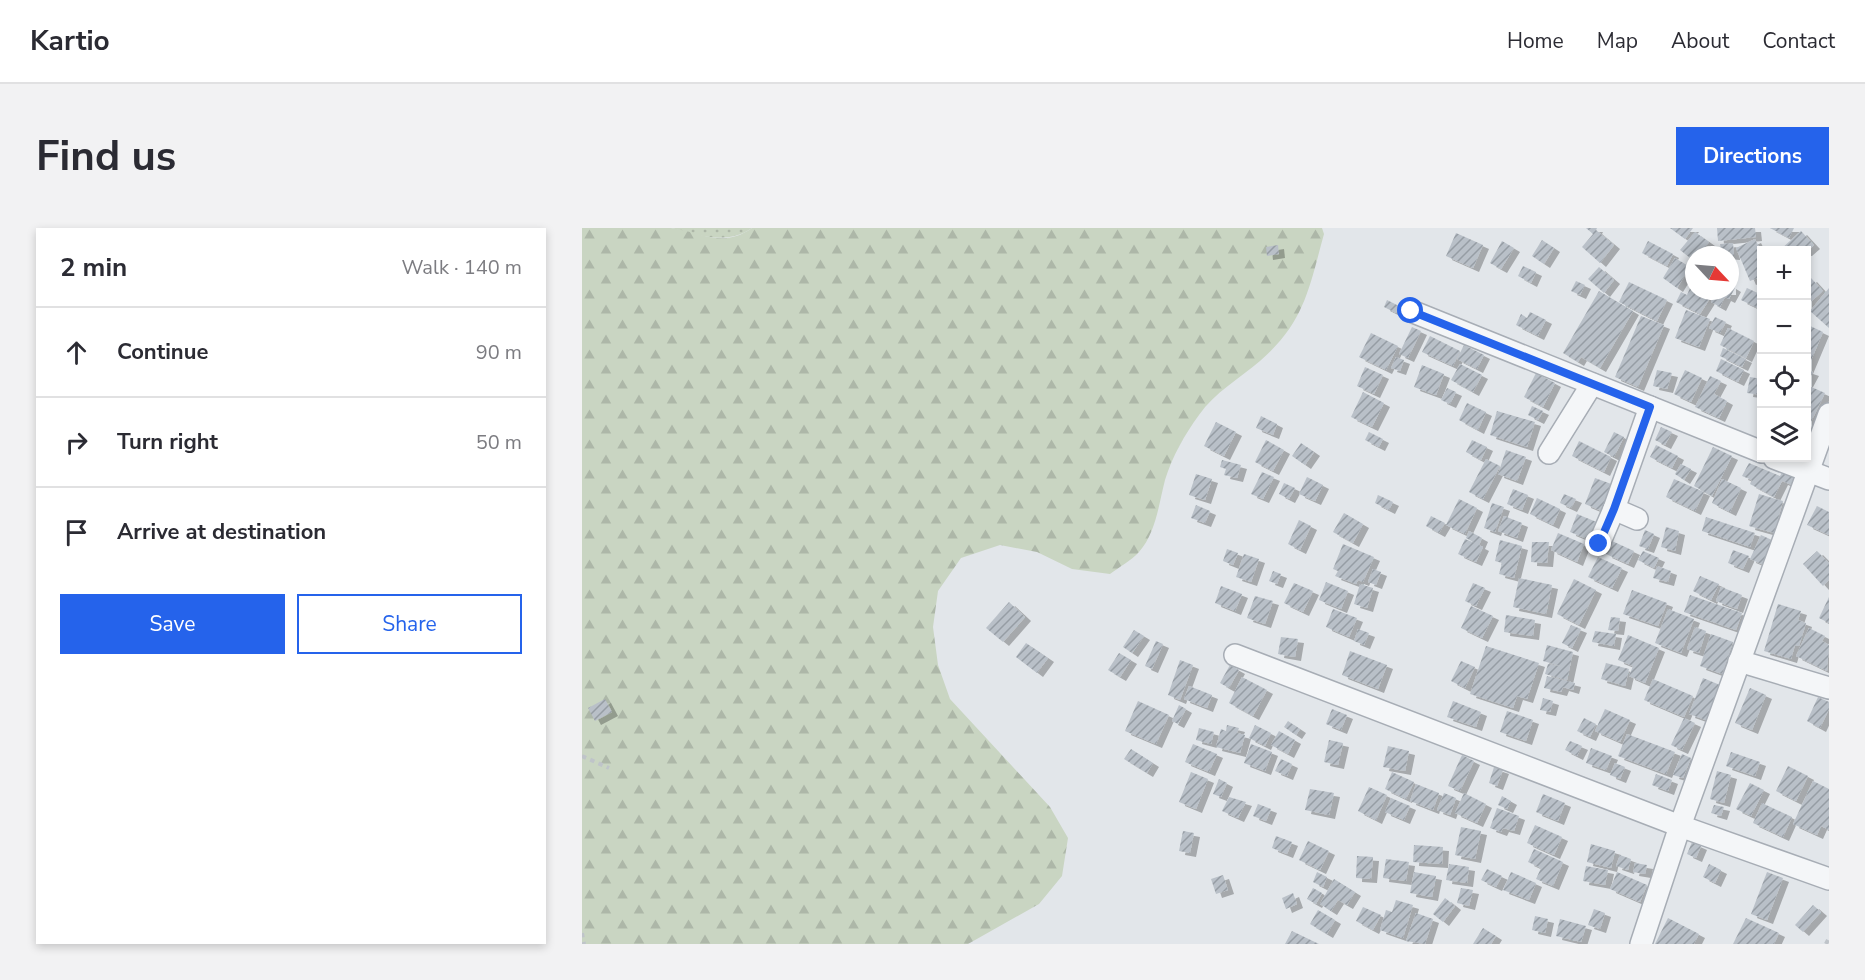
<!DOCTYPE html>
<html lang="en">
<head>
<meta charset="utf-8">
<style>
  :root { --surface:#fff; --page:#f2f2f3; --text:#2b2b33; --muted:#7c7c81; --line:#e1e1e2; --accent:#2563eb }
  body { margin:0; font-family:"Nunito Sans",sans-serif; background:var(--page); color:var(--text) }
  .controls { position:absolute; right:18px; top:18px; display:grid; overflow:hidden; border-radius:0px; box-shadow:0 3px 9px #0003 }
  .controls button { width:54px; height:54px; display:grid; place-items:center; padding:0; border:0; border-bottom:2px solid var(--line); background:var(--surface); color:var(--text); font:30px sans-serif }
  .compass { position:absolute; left:1103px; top:18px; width:54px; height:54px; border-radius:50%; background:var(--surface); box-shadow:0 3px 9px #0003; rotate:116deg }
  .stop { position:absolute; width:18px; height:18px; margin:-14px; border:4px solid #2563eb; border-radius:50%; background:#fff }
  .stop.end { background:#2563eb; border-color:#fff; box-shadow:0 2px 6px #0008 }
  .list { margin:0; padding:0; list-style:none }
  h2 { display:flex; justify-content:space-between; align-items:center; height:78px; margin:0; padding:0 24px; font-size:26px }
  h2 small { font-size:20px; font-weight:400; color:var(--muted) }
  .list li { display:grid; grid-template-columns:39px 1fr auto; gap:18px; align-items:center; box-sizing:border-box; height:90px; padding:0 24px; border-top:2px solid var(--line) }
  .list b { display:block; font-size:22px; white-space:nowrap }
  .list em { font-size:20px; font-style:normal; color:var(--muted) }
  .actions { display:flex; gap:12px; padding:18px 24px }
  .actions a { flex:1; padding:14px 0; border:2px solid var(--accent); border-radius:0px; text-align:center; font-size:21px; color:var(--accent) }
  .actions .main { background:var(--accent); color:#fff }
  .icon { flex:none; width:33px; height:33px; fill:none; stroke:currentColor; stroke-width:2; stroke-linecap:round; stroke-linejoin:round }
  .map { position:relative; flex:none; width:1247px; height:716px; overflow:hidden; border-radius:0px }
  header { display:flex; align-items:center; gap:36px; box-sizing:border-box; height:84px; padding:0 30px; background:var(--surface); border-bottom:2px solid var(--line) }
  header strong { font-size:28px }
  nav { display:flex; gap:33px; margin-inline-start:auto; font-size:21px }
  .intro { display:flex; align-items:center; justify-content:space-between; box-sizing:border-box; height:144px; padding:0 36px }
  h1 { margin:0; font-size:42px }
  .button { padding:15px 27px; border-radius:0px; background:var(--accent); color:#fff; font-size:21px; font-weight:700 }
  main { display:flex; gap:36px; padding:0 36px }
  aside { flex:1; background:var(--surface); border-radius:0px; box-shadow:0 3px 9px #0003 }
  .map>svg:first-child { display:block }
  .grass { fill:url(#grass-dots) }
  .forest { fill:url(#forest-firs) }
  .building { fill:url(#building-hatch); filter:url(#shadow) }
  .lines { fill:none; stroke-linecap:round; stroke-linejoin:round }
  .minor-casing { stroke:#a7adb5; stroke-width:24 }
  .path { stroke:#bfc4c9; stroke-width:4; stroke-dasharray:4.5 4.5; stroke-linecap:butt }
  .minor { stroke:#f4f6f8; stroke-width:21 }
  .route { stroke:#2563eb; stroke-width:8 }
</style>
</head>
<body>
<header>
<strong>Kartio</strong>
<nav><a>Home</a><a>Map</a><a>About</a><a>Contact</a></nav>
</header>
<div class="intro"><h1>Find us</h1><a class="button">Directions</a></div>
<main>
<aside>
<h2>2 min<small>Walk · 140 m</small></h2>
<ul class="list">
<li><svg class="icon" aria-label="ahead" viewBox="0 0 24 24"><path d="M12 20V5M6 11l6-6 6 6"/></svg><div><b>Continue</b></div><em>90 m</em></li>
<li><svg class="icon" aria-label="right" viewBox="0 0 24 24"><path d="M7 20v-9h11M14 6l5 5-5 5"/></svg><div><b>Turn right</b></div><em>50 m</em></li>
<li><svg class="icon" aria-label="arrive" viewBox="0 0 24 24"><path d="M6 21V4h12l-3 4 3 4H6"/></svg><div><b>Arrive at destination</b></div></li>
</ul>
<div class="actions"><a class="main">Save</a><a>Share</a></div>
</aside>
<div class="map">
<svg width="1247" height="716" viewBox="0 0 1247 716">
  <defs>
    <pattern id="grass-dots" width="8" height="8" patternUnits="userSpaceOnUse" patternTransform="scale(1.5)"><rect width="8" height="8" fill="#c9d5c2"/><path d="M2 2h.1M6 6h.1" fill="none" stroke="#adb7a8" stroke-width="1.8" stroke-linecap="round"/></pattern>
    <pattern id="forest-firs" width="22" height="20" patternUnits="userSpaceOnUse" patternTransform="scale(1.5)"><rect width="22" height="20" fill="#c9d5c2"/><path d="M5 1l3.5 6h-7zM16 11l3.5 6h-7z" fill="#adb7a8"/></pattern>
    <pattern id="building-hatch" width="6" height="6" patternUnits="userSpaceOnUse" patternTransform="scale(1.5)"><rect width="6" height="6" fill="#b9c0c8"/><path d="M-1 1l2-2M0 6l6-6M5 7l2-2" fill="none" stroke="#969da4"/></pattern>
    <filter id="shadow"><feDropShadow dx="6" dy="4" stdDeviation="0" flood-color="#0004"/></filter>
  </defs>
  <rect width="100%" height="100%" fill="#e2e6ea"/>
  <path class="grass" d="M 90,0 L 170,0 C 146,17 116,8 90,0 Z"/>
  <path class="forest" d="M 0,0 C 29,0 61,0 89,0 C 119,4 140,21 170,0 L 740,0 L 742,6 C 727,60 723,94 678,133 C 657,151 633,164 617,187 C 603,206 590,229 583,252 C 577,275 574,305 557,324 C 549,333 537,339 528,346 L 490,341 L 455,324 L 418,317 L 379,330 L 356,363 L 351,399 L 356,437 L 368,471 L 468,579 L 486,610 L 480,648 L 457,676 L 386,716 L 0,716 Z"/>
  <g class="building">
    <polygon points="1004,0 1015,0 1014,2 1032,17 1018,35 1000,19 1011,6"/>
    <polygon points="1088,0 1111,0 1103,11"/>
    <polygon points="1135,0 1173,0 1174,9 1136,13"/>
    <polygon points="1188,0 1212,0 1207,10"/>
    <polygon points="1219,3 1232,17 1224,24 1198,22"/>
    <polygon points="1113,4 1127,14 1118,27 1112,27 1112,33 1098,22"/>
    <polygon points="874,5 901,17 891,40 864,28"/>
    <polygon points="1173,11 1180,25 1180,48 1168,53 1154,20"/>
    <polygon points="960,12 972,20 962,36 950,28"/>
    <polygon points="920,13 932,20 919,41 908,35"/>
    <polygon points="1066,13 1091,26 1085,38 1060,25"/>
    <polygon points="1151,15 1152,28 1140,27 1138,16"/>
    <polygon points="696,17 697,26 685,28 684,19"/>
    <polygon points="1125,18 1138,24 1137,27 1121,27"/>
    <polygon points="1093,30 1108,39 1095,60 1081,50"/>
    <polygon points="941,38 954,44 949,55 936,48"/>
    <polygon points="1017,39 1032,52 1022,65 1006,51"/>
    <polygon points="1229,50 1241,63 1224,78 1224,54"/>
    <polygon points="1112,51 1112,63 1148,63 1148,57 1153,60 1147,71 1143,69 1138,79 1129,74 1132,64 1118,86 1094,74 1099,64 1105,67"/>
    <polygon points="994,53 1003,57 998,67 989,63"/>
    <polygon points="1047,54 1085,72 1075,93 1037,74"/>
    <polygon points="1165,60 1180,67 1180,82 1159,72"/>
    <polygon points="1247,60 1247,100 1228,83"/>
    <polygon points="1017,63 1051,83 1018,140 999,129 996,134 981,125"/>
    <polygon points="805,72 817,78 814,85 802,79"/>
    <polygon points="1104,82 1128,91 1117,119 1093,110"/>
    <polygon points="948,84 964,92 956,108 934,97 939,86 945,90"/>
    <polygon points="1059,88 1082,97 1056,159 1033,149"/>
    <polygon points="1133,89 1144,94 1138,105 1127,100"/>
    <polygon points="1224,96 1241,104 1225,142 1231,144 1224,157"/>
    <polygon points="830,99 839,103 826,130 817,126"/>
    <polygon points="1146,100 1172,113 1164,130 1138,117"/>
    <polygon points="789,105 816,118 804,142 777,129"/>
    <polygon points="848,108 878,123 871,138 840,124"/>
    <polygon points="882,117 902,127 895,141 875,131"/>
    <polygon points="1141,120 1164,131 1160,139 1138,128"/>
    <polygon points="814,129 822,132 818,143 809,140"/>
    <polygon points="1139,131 1162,142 1156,154 1134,143"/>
    <polygon points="878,136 900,147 891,164 869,152"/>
    <polygon points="840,137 862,146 854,167 832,159"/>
    <polygon points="783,139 801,147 792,166 775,158"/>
    <polygon points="1075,142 1090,145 1085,161 1071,158"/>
    <polygon points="1103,142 1120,150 1109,174 1092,166"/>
    <polygon points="954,145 973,155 961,179 942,169"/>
    <polygon points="1128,148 1139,153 1132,166 1145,173 1137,190 1113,179"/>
    <polygon points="1168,149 1180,151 1180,167 1165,165"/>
    <polygon points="1227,158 1243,165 1224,204 1224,164"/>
    <polygon points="865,160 874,164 868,176 859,172"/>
    <polygon points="781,164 802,175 790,199 769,189"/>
    <polygon points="885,175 904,184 896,202 877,192"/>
    <polygon points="950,178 961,183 956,192 946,187"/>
    <polygon points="915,183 953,194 945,219 908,207"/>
    <polygon points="679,188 695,196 691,207 674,200"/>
    <polygon points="634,194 654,204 642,228 622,218"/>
    <polygon points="1079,199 1090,204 1083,217 1073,212"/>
    <polygon points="787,204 801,211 797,219 783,212"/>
    <polygon points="1032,204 1042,209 1032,229 1022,224"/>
    <polygon points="684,212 702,222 691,243 673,234"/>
    <polygon points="890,212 905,219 899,232 884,224"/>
    <polygon points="997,213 1029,229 1022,244 990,228"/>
    <polygon points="719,215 732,224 723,237 710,228"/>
    <polygon points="1074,217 1096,228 1090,240 1068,229"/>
    <polygon points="1131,219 1150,228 1130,268 1112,258"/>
    <polygon points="924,222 944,229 935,253 916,246"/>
    <polygon points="904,231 918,238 901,271 887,264"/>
    <polygon points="640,232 659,237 655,250 642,247 644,241 638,239"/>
    <polygon points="1167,235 1198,248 1202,241 1215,247 1210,257 1200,253 1192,269 1168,256 1170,252 1160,248"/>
    <polygon points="1099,236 1109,241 1102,252 1093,246"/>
    <polygon points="680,244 692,249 681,271 669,266"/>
    <polygon points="614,246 630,251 623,272 607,267"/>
    <polygon points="725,249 741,257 733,273 717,266"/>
    <polygon points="1013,250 1032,257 1022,284 1003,276"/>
    <polygon points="1092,251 1122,264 1113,283 1084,269"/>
    <polygon points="1140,251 1159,260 1148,284 1130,275"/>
    <polygon points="702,255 713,260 707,271 697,266"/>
    <polygon points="931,261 946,267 940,282 925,276"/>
    <polygon points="982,266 994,271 989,280 978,275"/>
    <polygon points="1177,266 1201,273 1192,305 1167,298"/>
    <polygon points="796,267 811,274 807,282 793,275"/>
    <polygon points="955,270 978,281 971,297 948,286"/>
    <polygon points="877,271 895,280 883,306 864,297"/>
    <polygon points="910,275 922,279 913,304 902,300"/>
    <polygon points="614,277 628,283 623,295 609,290"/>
    <polygon points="1235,278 1247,284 1247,307 1225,297"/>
    <polygon points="762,285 781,296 771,315 751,304"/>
    <polygon points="995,286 1017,295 1010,313 988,304"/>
    <polygon points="849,288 863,295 857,305 844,298"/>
    <polygon points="922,288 940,295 935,310 916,303"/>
    <polygon points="1124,289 1173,305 1168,319 1120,303"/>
    <polygon points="717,292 729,298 718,322 706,316"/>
    <polygon points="1084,299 1097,303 1093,323 1079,319"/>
    <polygon points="1063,302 1072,306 1066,321 1057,318"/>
    <polygon points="887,303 900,310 897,317 901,319 894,334 876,326 883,311 893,315 884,310"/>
    <polygon points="976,305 1002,316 995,334 969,322"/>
    <polygon points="1179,307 1192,313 1182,337 1168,331"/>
    <polygon points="918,312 940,318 932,350 917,346 920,335 913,333"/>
    <polygon points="1030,313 1052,323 1046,336 1024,326"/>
    <polygon points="950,314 967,314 965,335 949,334"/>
    <polygon points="761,316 792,329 781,354 776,352 774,356 753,348 756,343 751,341"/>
    <polygon points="645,321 656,325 651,337 641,333"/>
    <polygon points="1151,322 1167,328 1161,341 1146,335"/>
    <polygon points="1061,323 1077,330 1072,340 1056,332"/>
    <polygon points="1235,323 1247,335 1247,352 1241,358 1221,336"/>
    <polygon points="662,326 677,331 669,354 654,349"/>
    <polygon points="1016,329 1040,340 1030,360 1006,349"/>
    <polygon points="1075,338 1089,343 1086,354 1071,350"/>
    <polygon points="791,341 799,344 794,357 786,354"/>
    <polygon points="691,343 699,346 695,356 687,353"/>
    <polygon points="1118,348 1137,356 1129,372 1111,363"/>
    <polygon points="937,350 970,357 964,386 931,379"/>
    <polygon points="992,351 1014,362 997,397 975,386"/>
    <polygon points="744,354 766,363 759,381 737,372"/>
    <polygon points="712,355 731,363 721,384 702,375"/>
    <polygon points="891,355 903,360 894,378 883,373"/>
    <polygon points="778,356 791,360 785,380 772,376"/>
    <polygon points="639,358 660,366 653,383 633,375"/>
    <polygon points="1139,359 1160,367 1155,381 1134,373"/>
    <polygon points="1050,362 1085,375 1076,398 1041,386"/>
    <polygon points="1108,367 1160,385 1154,402 1102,384"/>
    <polygon points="673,368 691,373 683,396 665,390"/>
    <polygon points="1247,369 1247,395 1237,390"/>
    <polygon points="427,374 443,389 421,414 404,400"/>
    <polygon points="1196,376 1219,383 1216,392 1224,395 1217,418 1213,417 1209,431 1182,423"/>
    <polygon points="889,378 911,388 900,410 879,400"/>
    <polygon points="751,381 775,390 767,409 744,399"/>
    <polygon points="1086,381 1112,391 1099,425 1073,415"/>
    <polygon points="924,387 953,392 951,408 922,404"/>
    <polygon points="1029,389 1038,390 1036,403 1026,402"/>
    <polygon points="989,397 999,401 990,420 980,415"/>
    <polygon points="1113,399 1124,403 1117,425 1105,421"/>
    <polygon points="1227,400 1243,408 1240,413 1247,417 1245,443 1214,428"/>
    <polygon points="776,401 787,405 782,417 772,413"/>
    <polygon points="552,402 562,408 550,425 541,419"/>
    <polygon points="1013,403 1034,406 1032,418 1010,414"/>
    <polygon points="1129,406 1151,414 1140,446 1118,438"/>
    <polygon points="1046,407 1077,420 1063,455 1047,448 1051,438 1036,432"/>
    <polygon points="699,409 716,411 713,429 696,426"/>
    <polygon points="574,413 581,416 570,441 563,438"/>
    <polygon points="444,415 466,430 455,445 434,429"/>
    <polygon points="965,417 991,424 985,452 963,446 966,436 982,439 961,433"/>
    <polygon points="904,418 957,435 945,471 935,468 931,480 888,466"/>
    <polygon points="768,423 805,437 796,461 760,447"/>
    <polygon points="537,425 549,432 538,449 526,442"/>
    <polygon points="598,432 611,437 598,472 586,467"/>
    <polygon points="879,433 893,439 883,460 869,453"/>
    <polygon points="1024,435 1047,441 1043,458 1019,451"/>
    <polygon points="648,437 657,442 647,460 638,455"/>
    <polygon points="965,448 993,455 991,462 981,459 979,464 962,460"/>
    <polygon points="660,449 685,462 671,488 647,475"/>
    <polygon points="1121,450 1138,457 1124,492 1107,486"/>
    <polygon points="1071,451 1111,468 1102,489 1062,472"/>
    <polygon points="607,458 630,467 625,480 602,471"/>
    <polygon points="1168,460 1184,467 1170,502 1153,495"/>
    <polygon points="1236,469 1247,474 1247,481 1238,500 1225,493"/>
    <polygon points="961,470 971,473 968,484 958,482"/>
    <polygon points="23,471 30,484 13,493 6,480"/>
    <polygon points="556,473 587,487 574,516 543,503"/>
    <polygon points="871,473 899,484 894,499 865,489"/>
    <polygon points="597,477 604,481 596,496 590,493"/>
    <polygon points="750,481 765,487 759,502 744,496"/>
    <polygon points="1023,481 1048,492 1038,514 1013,503"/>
    <polygon points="925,483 951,492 944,513 918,504"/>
    <polygon points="1002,490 1014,496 1008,509 995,503"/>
    <polygon points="1102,490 1113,495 1100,522 1089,517"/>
    <polygon points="706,493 718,501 714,507 702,499"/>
    <polygon points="645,497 657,500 655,505 663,507 658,525 634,519 639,501 644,503"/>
    <polygon points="673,497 689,505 683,518 667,510"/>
    <polygon points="617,500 632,504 629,516 614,512"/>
    <polygon points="697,503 713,512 706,526 689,517"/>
    <polygon points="1045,506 1093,524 1084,546 1036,528"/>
    <polygon points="747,512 761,515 756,537 742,534"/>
    <polygon points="988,513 1000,518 995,528 983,522"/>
    <polygon points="611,516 635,526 627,544 603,534"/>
    <polygon points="669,516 690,524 683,543 662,535"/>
    <polygon points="806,518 827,523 823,543 801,539"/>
    <polygon points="1009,520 1030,528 1024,542 1004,535"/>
    <polygon points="549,521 571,535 565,545 542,531"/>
    <polygon points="1149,524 1178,534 1173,548 1144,538"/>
    <polygon points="1100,526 1109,530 1101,550 1091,547"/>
    <polygon points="880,527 892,533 878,563 866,558"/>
    <polygon points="699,531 710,536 705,548 693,543"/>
    <polygon points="1033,535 1043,539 1038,551 1028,547"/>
    <polygon points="1206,538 1226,548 1214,573 1194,563"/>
    <polygon points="912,539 921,542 915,558 907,555"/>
    <polygon points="1135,543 1149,547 1142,575 1128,571"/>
    <polygon points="609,544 626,551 614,581 597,574"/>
    <polygon points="810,544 832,554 824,571 803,561"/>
    <polygon points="1074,546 1090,552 1086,563 1070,557"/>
    <polygon points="637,551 645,555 639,569 631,566"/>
    <polygon points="1231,553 1247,561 1247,602 1239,598 1235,607 1211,596"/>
    <polygon points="1168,555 1182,562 1169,588 1154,581"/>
    <polygon points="834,556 857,565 851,582 828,573"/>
    <polygon points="787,559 805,567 794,592 776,583"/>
    <polygon points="728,561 752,565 747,587 723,582"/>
    <polygon points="862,565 874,570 868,587 855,582"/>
    <polygon points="882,565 904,576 895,595 873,585"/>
    <polygon points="961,566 983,575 976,593 954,584"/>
    <polygon points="920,568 929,573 925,581 916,577"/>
    <polygon points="647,569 664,574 656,590 640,583"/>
    <polygon points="809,570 828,578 822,592 803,584"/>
    <polygon points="1180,575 1210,589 1201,609 1171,595"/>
    <polygon points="676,576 689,581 684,593 671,588"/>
    <polygon points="1132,577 1142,579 1139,588 1129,585"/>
    <polygon points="915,580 937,588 932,603 921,600 919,604 908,600"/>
    <polygon points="953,597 980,609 972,627 945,615"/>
    <polygon points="879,599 899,603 893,631 873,627"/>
    <polygon points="601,603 612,605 608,625 597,623"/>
    <polygon points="694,608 710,614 705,626 690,620"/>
    <polygon points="726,613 747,623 738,642 717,632"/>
    <polygon points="1110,614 1119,618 1114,630 1105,626"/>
    <polygon points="1009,616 1033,623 1029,640 1005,634"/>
    <polygon points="832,617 861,619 860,636 831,634"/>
    <polygon points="952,621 981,634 971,658 954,651 959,640 946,634"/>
    <polygon points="1038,627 1049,631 1046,642 1034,638"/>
    <polygon points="775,628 791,629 789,651 774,650"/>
    <polygon points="804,631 827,634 824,653 801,650"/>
    <polygon points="1053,635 1065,637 1063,646 1051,644"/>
    <polygon points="867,636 887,639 885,655 864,652"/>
    <polygon points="1127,636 1139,642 1133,655 1121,649"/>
    <polygon points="1004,638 1026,642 1023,657 1001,653"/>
    <polygon points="905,641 920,648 914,659 899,652"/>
    <polygon points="735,644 745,649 741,659 731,654"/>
    <polygon points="832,644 854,648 850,669 828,665"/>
    <polygon points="929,644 954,655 947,672 921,662"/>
    <polygon points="1035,644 1065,657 1058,674 1028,661"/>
    <polygon points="1185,644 1201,650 1185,692 1169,686"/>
    <polygon points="641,647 646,662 634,666 629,651"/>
    <polygon points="752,651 773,664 765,677 756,672 749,683 738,676"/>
    <polygon points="731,660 740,665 734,676 725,671"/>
    <polygon points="879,660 891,662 887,678 875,675"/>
    <polygon points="711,665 715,676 704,681 700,670"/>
    <polygon points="863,670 873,678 861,694 851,686"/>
    <polygon points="814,672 831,677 821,710 798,702 804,682 810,684"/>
    <polygon points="1231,677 1239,684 1221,704 1213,697"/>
    <polygon points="781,679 799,687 791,702 774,693"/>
    <polygon points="1012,681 1023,685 1018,701 1006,697"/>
    <polygon points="736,682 753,692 745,706 728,696"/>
    <polygon points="834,685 851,691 843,716 824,713"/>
    <polygon points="953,688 966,691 963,705 950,702"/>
    <polygon points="1086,690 1117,706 1112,716 1073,716"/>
    <polygon points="1164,690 1197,705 1192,716 1151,716"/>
    <polygon points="978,691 1004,698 999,714 974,708"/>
    <polygon points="901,700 914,708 909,716 891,716"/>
    <polygon points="710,703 737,716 703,716"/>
  </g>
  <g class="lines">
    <defs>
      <g id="minor">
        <polyline points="829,83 1180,224"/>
        <polyline points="967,225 1010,156"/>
        <polyline points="1192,230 1247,251"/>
        <polyline points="1032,281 1055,291"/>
        <polyline points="1017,316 1032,281 1068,179"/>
        <polyline points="653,427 1098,598 1247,651"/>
        <polyline points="1157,433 1247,460"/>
        <polyline points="1059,716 1098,598 1247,186"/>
      </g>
    </defs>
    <use href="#minor" class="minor-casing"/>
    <g class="path">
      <polyline points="0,528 27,540"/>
      <polyline points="0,705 2,716"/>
      <polyline points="1244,716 1247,710"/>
    </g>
    <use href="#minor" class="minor"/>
  </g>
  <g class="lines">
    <polyline class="route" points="829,83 1068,179 1032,281 1017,316"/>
  </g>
</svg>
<div class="controls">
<button>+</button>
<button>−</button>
<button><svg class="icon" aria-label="locate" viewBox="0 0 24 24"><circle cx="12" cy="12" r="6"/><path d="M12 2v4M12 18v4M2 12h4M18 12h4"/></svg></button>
<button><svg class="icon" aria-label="layers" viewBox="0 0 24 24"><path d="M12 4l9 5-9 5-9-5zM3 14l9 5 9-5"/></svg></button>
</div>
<svg class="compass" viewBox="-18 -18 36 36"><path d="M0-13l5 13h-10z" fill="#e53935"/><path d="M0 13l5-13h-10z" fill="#7c7c81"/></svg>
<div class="stop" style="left:829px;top:83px"></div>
<div class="stop end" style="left:1017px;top:316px"></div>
</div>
</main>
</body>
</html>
